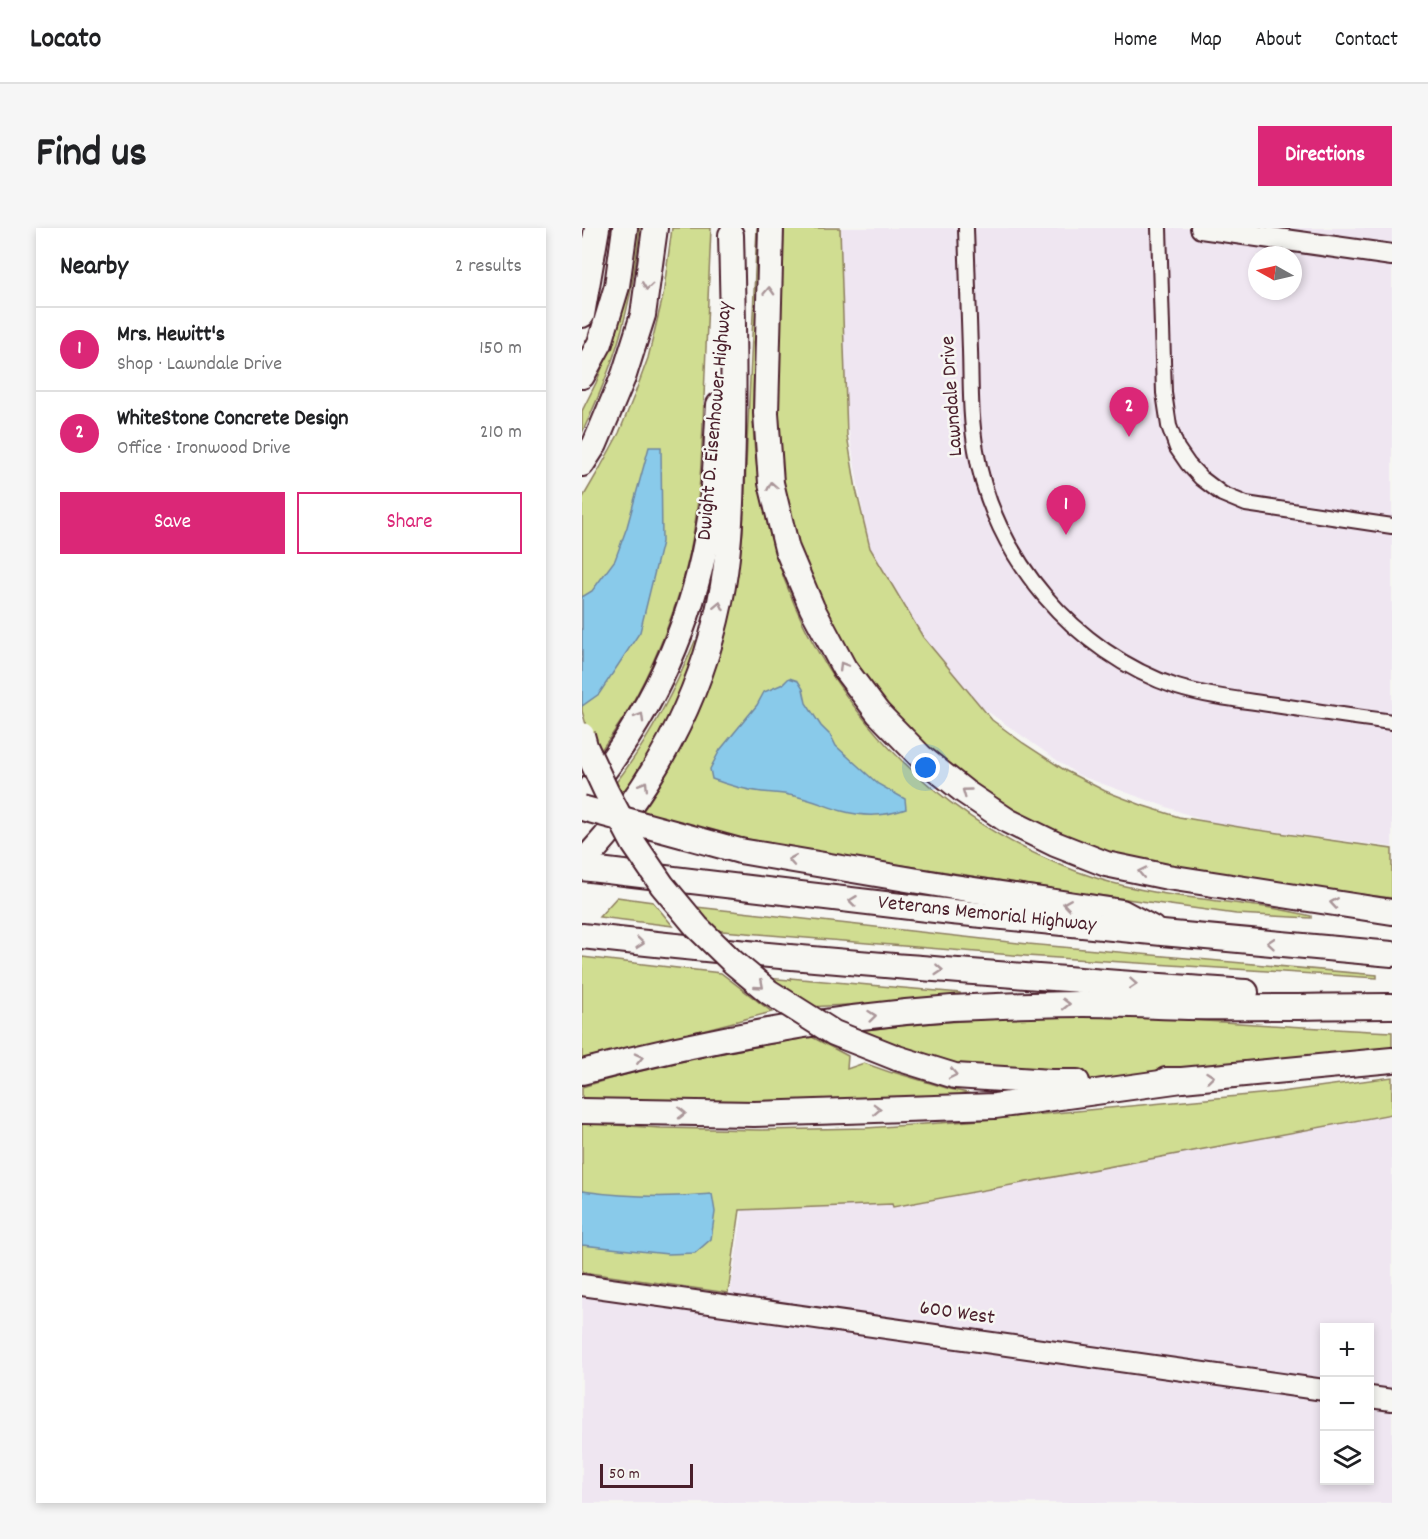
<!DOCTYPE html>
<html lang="en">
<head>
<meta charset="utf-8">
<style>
  :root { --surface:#fff; --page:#f6f6f6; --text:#202124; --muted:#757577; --line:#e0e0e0; --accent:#db2777 }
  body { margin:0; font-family:Dekko,sans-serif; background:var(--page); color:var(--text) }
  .controls { position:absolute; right:18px; bottom:18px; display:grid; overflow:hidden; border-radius:0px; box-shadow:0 3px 9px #0003 }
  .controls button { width:54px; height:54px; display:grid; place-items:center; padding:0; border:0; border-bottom:2px solid var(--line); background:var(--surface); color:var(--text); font:30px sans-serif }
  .compass { position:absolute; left:666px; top:18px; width:54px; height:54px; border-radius:50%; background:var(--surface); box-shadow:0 3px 9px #0003; rotate:278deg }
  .scale { position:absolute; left:18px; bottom:15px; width:93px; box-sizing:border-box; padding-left:6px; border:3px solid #4a1f2b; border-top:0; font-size:16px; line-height:21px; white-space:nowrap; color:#4a1f2b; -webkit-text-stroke:4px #f6f6f2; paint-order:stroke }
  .you { position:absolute; left:344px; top:540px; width:21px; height:21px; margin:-15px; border:4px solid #fff; border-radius:50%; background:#1a73e8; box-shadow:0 0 0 9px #1a73e833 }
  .badge { display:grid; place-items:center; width:39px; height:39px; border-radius:50%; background:var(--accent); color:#fff; font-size:20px; font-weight:700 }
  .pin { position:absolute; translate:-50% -50px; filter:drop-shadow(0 2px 3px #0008) }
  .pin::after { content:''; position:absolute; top:32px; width:21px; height:18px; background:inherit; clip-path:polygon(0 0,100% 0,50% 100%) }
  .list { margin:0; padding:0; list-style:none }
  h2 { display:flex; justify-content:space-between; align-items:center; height:78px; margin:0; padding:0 24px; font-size:26px }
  h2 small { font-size:20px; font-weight:400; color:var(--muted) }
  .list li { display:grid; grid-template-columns:39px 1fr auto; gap:18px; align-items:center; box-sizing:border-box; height:84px; padding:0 24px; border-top:2px solid var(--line) }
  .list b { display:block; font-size:22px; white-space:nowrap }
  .list p { margin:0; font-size:20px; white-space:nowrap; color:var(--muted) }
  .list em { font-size:20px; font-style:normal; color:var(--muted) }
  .actions { display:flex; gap:12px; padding:18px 24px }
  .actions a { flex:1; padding:14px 0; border:2px solid var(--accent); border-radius:0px; text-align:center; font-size:21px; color:var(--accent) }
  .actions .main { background:var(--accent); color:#fff }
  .icon { flex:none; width:33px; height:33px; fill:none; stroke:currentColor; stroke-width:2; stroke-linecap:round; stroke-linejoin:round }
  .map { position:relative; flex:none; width:810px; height:1275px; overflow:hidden; border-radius:0px }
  header { display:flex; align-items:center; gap:36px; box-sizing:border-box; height:84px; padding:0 30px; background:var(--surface); border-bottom:2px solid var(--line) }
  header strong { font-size:28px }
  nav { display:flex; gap:33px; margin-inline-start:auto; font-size:21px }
  .intro { display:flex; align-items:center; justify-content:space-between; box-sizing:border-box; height:144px; padding:0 36px }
  h1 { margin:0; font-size:42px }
  .button { padding:15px 27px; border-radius:0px; background:var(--accent); color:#fff; font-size:21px; font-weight:700 }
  main { display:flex; gap:36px; padding:0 36px }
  aside { flex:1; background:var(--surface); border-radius:0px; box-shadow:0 3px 9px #0003 }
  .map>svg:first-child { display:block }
  .built { fill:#efe6f1; fill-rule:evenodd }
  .green { fill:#d0dd91; stroke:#8d7e5e; stroke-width:1.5 }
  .water { fill:#89caea; stroke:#70869e; stroke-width:1.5 }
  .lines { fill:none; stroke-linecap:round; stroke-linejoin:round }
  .street-casing { stroke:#4a1f2b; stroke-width:18 }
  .secondary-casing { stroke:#4a1f2b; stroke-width:24 }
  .highway-casing { stroke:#4a1f2b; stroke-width:28 }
  .street { stroke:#f6f6f2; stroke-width:14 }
  .secondary { stroke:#f6f6f2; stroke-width:20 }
  .highway { stroke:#f6f6f2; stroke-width:24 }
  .highway-bridge-casing { stroke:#4a1f2b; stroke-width:28; stroke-linecap:butt }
  .highway-bridge { stroke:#f6f6f2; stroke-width:24 }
  .oneway { stroke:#a99598 }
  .labels { text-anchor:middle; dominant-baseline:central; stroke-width:5; stroke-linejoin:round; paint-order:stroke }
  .street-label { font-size:21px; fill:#4a1f2b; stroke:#f6f6f2 }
</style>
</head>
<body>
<header>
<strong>Locato</strong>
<nav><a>Home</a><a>Map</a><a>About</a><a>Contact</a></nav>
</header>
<div class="intro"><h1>Find us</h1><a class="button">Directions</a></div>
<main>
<aside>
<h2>Nearby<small>2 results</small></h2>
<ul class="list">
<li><span class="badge">1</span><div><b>Mrs. Hewitt's</b><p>Shop · Lawndale Drive</p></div><em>150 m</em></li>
<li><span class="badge">2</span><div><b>WhiteStone Concrete Design</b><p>Office · Ironwood Drive</p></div><em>210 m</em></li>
</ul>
<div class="actions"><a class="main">Save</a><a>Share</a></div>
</aside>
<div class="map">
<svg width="810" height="1275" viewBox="0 0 810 1275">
  <rect width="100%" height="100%" fill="#f6f6f2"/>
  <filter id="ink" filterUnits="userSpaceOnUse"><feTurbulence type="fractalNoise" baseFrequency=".0167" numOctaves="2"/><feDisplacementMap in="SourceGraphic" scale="12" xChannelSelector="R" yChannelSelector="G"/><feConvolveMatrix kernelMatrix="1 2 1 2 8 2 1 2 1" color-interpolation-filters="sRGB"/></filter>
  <g filter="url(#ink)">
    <g class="built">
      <path d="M 249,0 L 810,0 L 810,619 L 629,595 L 496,547 L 352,446 L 287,321 L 261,169 ZM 675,27 L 711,27 L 711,63 L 675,63 Z"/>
      <path d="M 810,866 L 810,1275 L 0,1275 L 0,1068 L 145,1087 L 164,960 ZM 742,1100 L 788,1100 L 788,1252 L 742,1252 Z"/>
    </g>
    <g class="green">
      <path d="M 55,0 L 58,0 C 53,48 44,96 27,141 C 19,163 10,184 0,205 L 0,183 L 14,155 L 33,107 L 51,32 Z"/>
      <path d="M 90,0 L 129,0 C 127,56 124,112 122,168 C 120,229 118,290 102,349 C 89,394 71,439 48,479 C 38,496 26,512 15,528 L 8,510 L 0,483 L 0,271 L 18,240 L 37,205 L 52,168 L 66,130 L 81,68 Z"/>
      <path d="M 175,0 L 177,0 C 176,41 174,82 173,123 C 171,162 169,202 175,241 C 200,433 332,592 517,651 C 568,667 621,670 674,678 C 693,680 711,684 729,688 L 729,690 L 654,686 L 493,664 L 249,626 L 115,602 L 56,590 C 119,502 151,410 161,303 Z"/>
      <polygon points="202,0 258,0 265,207 274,261 288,320 341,409 410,492 441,515 484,543 523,563 562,578 597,589 669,601 810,621 810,670 601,645 545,634 434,590 326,505 266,430 220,332 204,275 199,245 195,181"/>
      <path d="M 113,413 L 118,415 L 97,473 L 40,572 L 29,561 C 65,516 91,466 113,413 Z"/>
      <polygon points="35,669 71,674 91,698 17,689"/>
      <polygon points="105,678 446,716 795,747 795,750 444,728 128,702"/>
      <polygon points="0,729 139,745 190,784 0,833"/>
      <polygon points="182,750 208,752 208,750 378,765 379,771 226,779"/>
      <path d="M 480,788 C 590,788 700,799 810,804 L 810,824 L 594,842 L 504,852 L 389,843 L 272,803 C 341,795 410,790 480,788 Z"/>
      <path d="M 230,809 L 266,828 L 265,841 L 282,835 L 310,845 L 311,844 L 368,861 L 403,869 L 402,875 L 0,877 L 0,859 C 75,836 152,822 230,809 Z"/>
      <polygon points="810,849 810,886 311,979 310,976 158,982 146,1065 0,1044 0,895 79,900 179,902 284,900 387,893 699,864"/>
    </g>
    <g class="water">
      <polygon points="67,219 79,219 80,314 58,404 17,466 0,478 0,369 10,363 33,332 45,299"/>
      <path d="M 207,450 L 216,453 L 221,461 L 224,475 L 239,498 L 249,508 L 254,518 L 296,556 L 323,571 L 324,581 C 304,588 281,589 260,583 C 243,578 226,570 207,567 C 198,565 189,565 180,564 C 163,562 146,557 130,551 L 128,541 L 138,522 L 175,477 L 182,464 L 201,456 Z"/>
      <path d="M 0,963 C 43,969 86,970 130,966 L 133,984 L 129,1011 L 113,1025 L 86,1026 L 0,1017 Z"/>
    </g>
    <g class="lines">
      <defs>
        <g id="street">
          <path d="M 384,0 C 385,41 387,82 388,122 C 389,156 388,189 394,222 C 411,329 493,425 595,459 C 627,469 661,472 693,477 C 732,483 771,489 810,494"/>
          <polyline points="577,0 582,165 587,198 595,220 606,236 619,250 640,266 664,276 810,298"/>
        </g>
        <g id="secondary">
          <polyline points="619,0 810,27"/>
          <polyline points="0,1057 742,1162"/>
          <polyline points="788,1169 810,1172"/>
        </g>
        <g id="highway">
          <polyline points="189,0 184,185 189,255 205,321 230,380 262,440 296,485 339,529 383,564 426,593 473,616 524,636 586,649 810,684"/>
          <polyline points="0,87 15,0"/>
          <polyline points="0,148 18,115 35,58 43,0"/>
          <polyline points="0,236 13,216 42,147 61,87 73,0"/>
          <path d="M 0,571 C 68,490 112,395 128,291 C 134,253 134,215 137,177"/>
          <polyline points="158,623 372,659 540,684 570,700"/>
          <path d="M 0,635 C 69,563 118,472 138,374 C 147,330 149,287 150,243 C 153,164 151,86 149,7"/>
          <polyline points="0,640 370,684 580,705 810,726"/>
          <path d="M 0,708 C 221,733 442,748 664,764"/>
          <polyline points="315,830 373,848 469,854 495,854"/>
          <path d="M 0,844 C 121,812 245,789 370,780 C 414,778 458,776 502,776 C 536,776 571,778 606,779 C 674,780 742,778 810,778"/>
          <polyline points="584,852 600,852 810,832"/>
          <polyline points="0,883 172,886 413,878 600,852"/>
        </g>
      </defs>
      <use href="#street" class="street-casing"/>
      <use href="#secondary" class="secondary-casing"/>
      <use href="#highway" class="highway-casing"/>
      <use href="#street" class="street"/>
      <use href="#secondary" class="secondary"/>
      <use href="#highway" class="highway"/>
      <defs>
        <g id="highway-bridge">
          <polyline points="0,507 3,518 24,563 52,616 80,657 115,699 151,734 187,764 252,805 315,830"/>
          <polyline points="0,580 158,623"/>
        </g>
      </defs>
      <use href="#highway-bridge" class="highway-bridge-casing"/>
      <use href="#highway-bridge" class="highway-bridge"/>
    </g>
    <defs><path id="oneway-chevron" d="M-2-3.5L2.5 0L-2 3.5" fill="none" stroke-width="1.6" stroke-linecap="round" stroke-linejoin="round" transform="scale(1.5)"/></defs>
    <g class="oneway">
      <use href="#oneway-chevron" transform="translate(65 58) rotate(98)"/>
      <use href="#oneway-chevron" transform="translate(187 63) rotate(-88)"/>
      <use href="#oneway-chevron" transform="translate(190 258) rotate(-100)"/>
      <use href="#oneway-chevron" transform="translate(137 378) rotate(-78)"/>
      <use href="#oneway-chevron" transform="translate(261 438) rotate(-122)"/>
      <use href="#oneway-chevron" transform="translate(58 489) rotate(-60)"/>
      <use href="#oneway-chevron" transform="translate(62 557) rotate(-58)"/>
      <use href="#oneway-chevron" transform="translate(384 564) rotate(-144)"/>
      <use href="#oneway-chevron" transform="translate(210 632) rotate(-170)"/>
      <use href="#oneway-chevron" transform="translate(560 644) rotate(-168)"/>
      <use href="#oneway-chevron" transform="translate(271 673) rotate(-173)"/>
      <use href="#oneway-chevron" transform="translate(752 675) rotate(-171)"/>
      <use href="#oneway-chevron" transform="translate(485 676) rotate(-171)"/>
      <use href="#oneway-chevron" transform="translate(58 715) rotate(6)"/>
      <use href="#oneway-chevron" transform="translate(689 715) rotate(-175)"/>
      <use href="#oneway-chevron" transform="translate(357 742) rotate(4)"/>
      <use href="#oneway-chevron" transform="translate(551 756) rotate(4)"/>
      <use href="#oneway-chevron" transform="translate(178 757) rotate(41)"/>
      <use href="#oneway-chevron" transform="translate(484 776) rotate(-1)"/>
      <use href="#oneway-chevron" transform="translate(290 788) rotate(-6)"/>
      <use href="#oneway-chevron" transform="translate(57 830) rotate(-13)"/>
      <use href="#oneway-chevron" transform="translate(371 846) rotate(12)"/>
      <use href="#oneway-chevron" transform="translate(628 849) rotate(-6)"/>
      <use href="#oneway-chevron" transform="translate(295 881) rotate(-2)"/>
      <use href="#oneway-chevron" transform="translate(100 885) rotate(1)"/>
    </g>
  </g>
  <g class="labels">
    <g class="street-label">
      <text transform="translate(371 168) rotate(-94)">Lawndale Drive</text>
      <text transform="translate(134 193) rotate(-85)">Dwight D. Eisenhower Highway</text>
      <text transform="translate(405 687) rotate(6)">Veterans Memorial Highway</text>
      <text transform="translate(375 1086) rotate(8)">600 West</text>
    </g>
  </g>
</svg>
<div class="controls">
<button>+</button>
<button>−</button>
<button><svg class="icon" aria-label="layers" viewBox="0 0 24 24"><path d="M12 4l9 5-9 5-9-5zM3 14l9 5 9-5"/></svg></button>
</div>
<svg class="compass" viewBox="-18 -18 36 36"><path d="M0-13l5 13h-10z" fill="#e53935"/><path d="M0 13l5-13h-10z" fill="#757577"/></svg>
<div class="scale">50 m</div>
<div class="you"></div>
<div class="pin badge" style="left:484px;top:307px">1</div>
<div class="pin badge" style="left:547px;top:209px">2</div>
</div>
</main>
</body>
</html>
